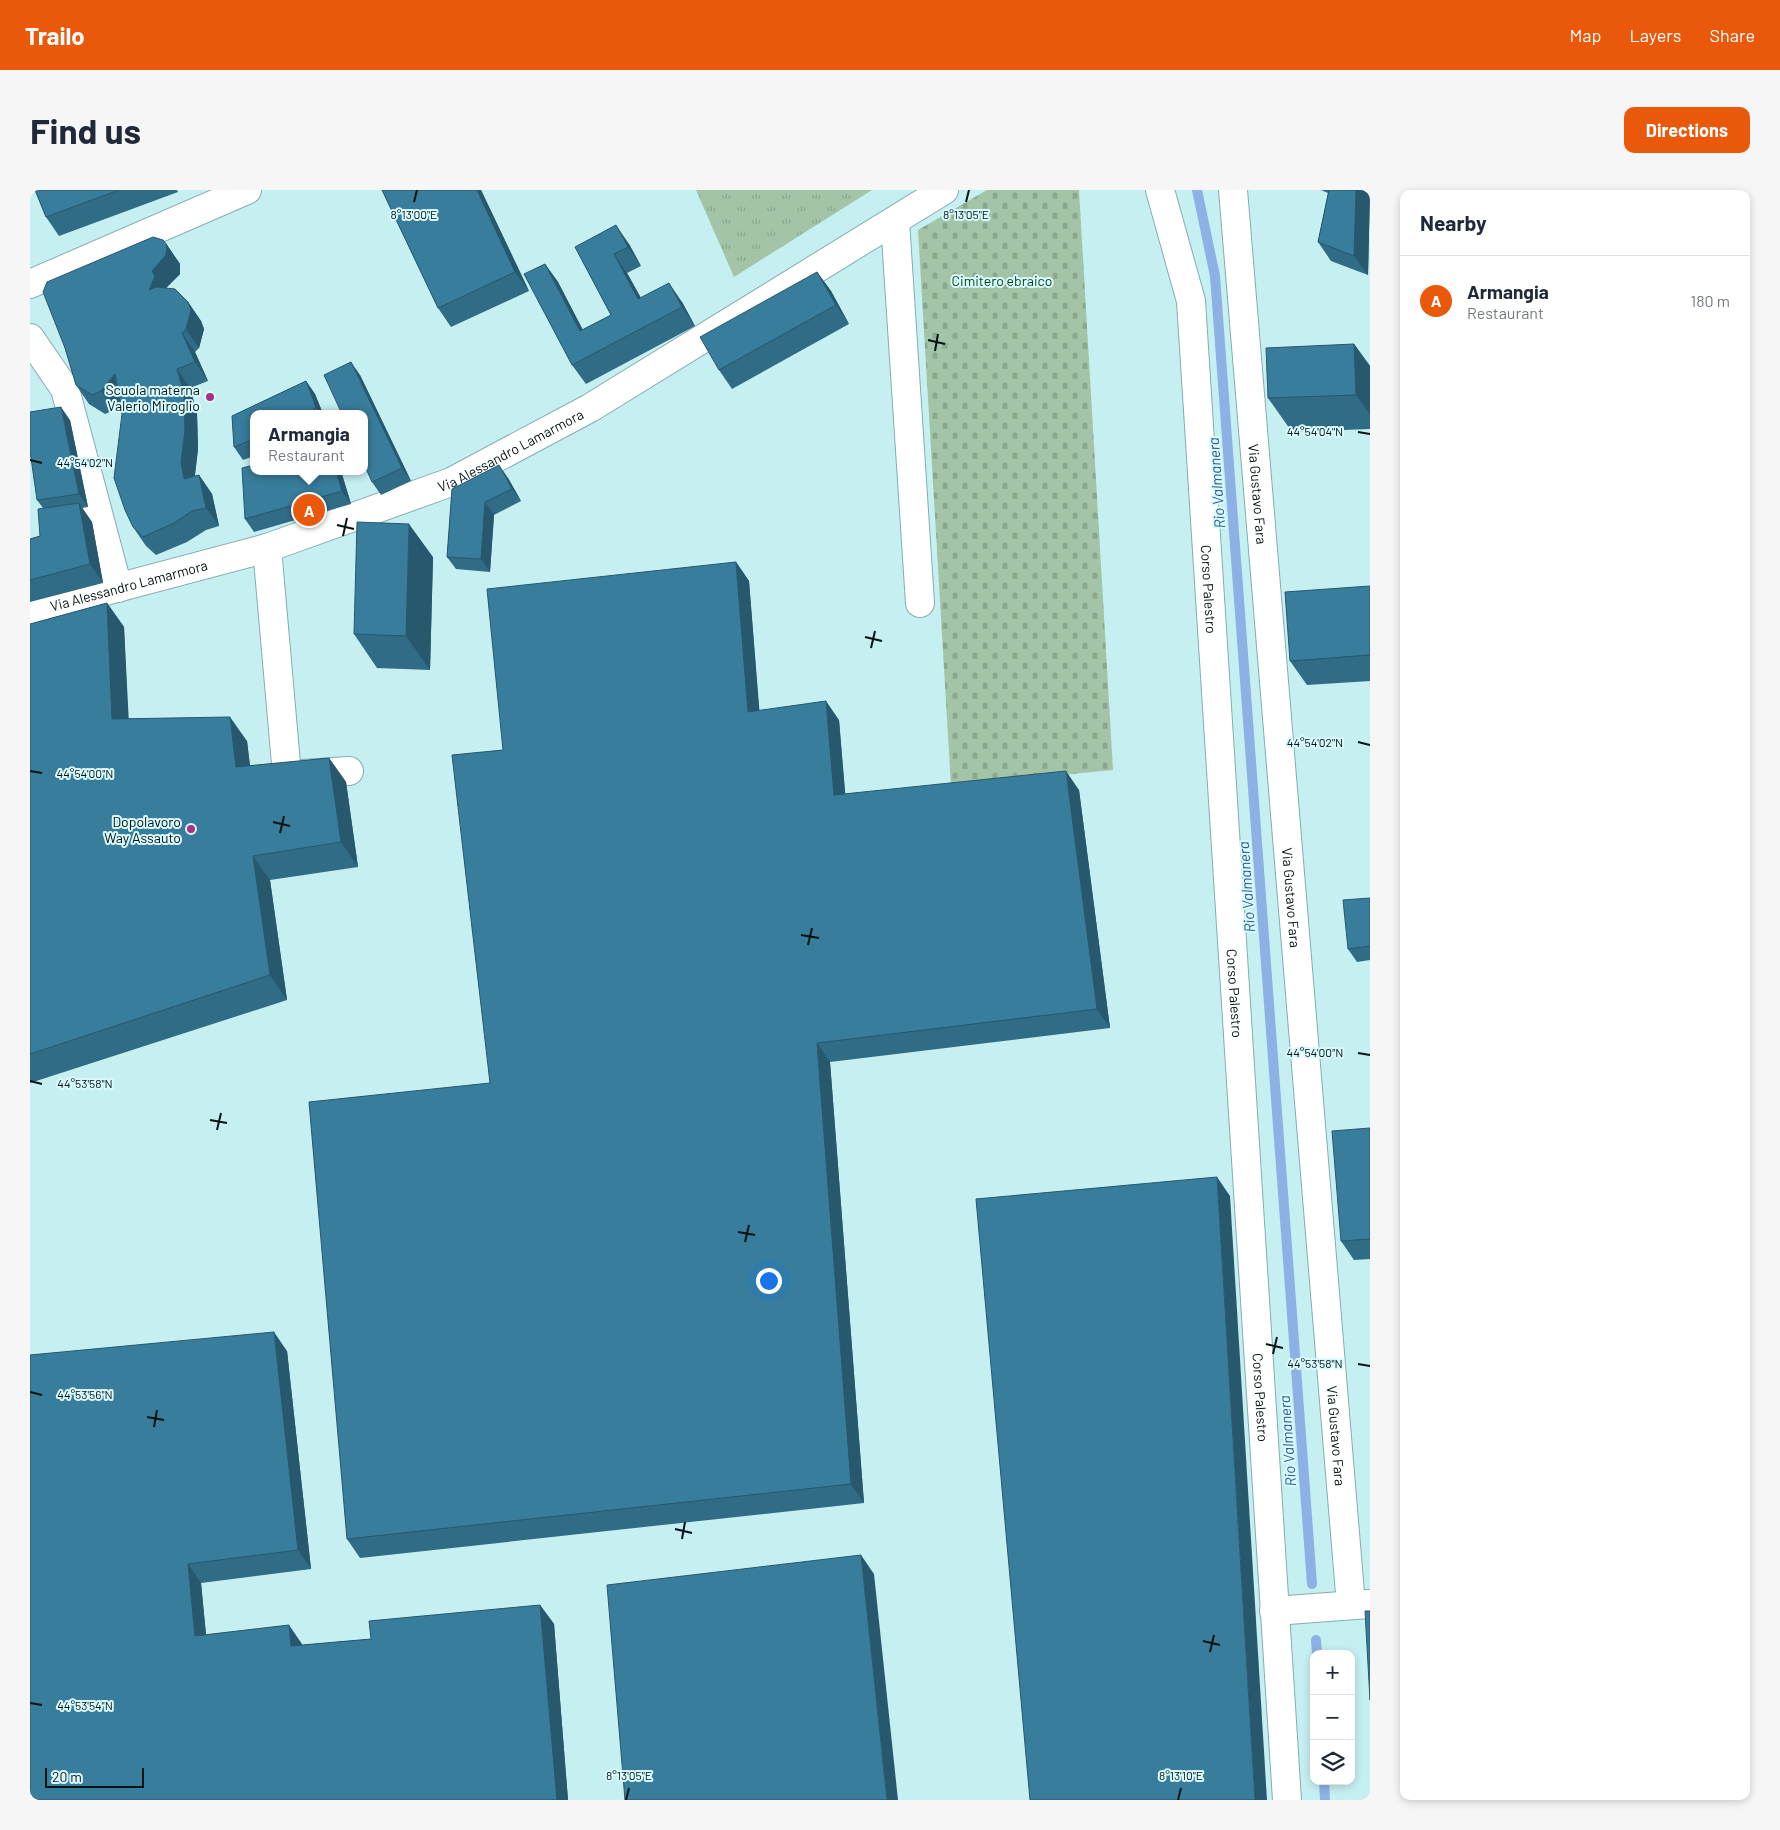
<!DOCTYPE html>
<html lang="en">
<head>
<meta charset="utf-8">
<style>
  :root { --surface:#fff; --page:#f6f6f7; --text:#1f2937; --muted:#747a83; --line:#e0e1e3; --accent:#ea580c }
  body { margin:0; font-family:Barlow,sans-serif; background:var(--page); color:var(--text) }
  .controls { position:absolute; right:15px; bottom:15px; display:grid; overflow:hidden; border-radius:10px; box-shadow:0 2px 8px #0003 }
  .controls button { width:45px; height:45px; display:grid; place-items:center; padding:0; border:0; border-bottom:1px solid var(--line); background:var(--surface); color:var(--text); font:25px sans-serif }
  .scale { position:absolute; left:15px; bottom:12px; width:99px; box-sizing:border-box; padding-left:5px; border:2px solid #041314; border-top:0; font-size:14px; line-height:18px; white-space:nowrap; color:#041314; -webkit-text-stroke:4px #d9fafd; paint-order:stroke }
  .you { position:absolute; left:738px; top:1090px; width:18px; height:18px; margin:-12px; border:4px solid #fff; border-radius:50%; background:#1a73e8; box-shadow:0 0 0 8px #1a73e833 }
  .badge { display:grid; place-items:center; width:32px; height:32px; border-radius:50%; background:var(--accent); color:#fff; font-size:16px; font-weight:700 }
  .pin { position:absolute; translate:-50% -50%; border:2px solid #fff; box-shadow:0 1px 5px #0006 }
  .popup { position:absolute; left:220px; top:220px; width:118px; height:65px; box-sizing:border-box; display:grid; place-content:center; border-radius:10px; background:var(--surface); filter:drop-shadow(0 1px 4px #0005); font-size:16px; white-space:nowrap; color:var(--muted) }
  .popup b { font-size:19px; color:var(--text) }
  .popup::after { content:''; position:absolute; left:50%; top:100%; margin-left:-10px; border:10px solid transparent; border-top-color:var(--surface) }
  .list { margin:0; padding:0; list-style:none }
  h2 { display:flex; justify-content:space-between; align-items:center; height:65px; margin:0; padding:0 20px; font-size:21px }
  h2 small { font-size:16px; font-weight:400; color:var(--muted) }
  .list li { display:grid; grid-template-columns:32px 1fr auto; gap:15px; align-items:center; box-sizing:border-box; height:90px; padding:0 20px; border-top:1px solid var(--line) }
  .list b { display:block; font-size:19px; white-space:nowrap }
  .list p { margin:0; font-size:16px; white-space:nowrap; color:var(--muted) }
  .list em { font-size:16px; font-style:normal; color:var(--muted) }
  .icon { flex:none; width:28px; height:28px; fill:none; stroke:currentColor; stroke-width:2; stroke-linecap:round; stroke-linejoin:round }
  .map { position:relative; flex:none; width:1340px; height:1610px; overflow:hidden; border-radius:10px }
  header { display:flex; align-items:center; gap:30px; box-sizing:border-box; height:70px; padding:0 25px; background:var(--accent); color:#fff }
  header strong { font-size:24px }
  nav { display:flex; gap:28px; margin-inline-start:auto; font-size:18px }
  .intro { display:flex; align-items:center; justify-content:space-between; box-sizing:border-box; height:120px; padding:0 30px }
  h1 { margin:0; font-size:35px }
  .button { padding:12px 22px; border-radius:10px; background:var(--accent); color:#fff; font-size:18px; font-weight:700 }
  main { display:flex; gap:30px; padding:0 30px }
  aside { flex:1; background:var(--surface); border-radius:10px; box-shadow:0 2px 8px #0003 }
  .map>svg:first-child { display:block }
  .cemetery { fill:url(#cemetery-stones) }
  .park { fill:url(#park-tufts) }
  .lines { fill:none; stroke-linecap:round; stroke-linejoin:round }
  .stream { stroke:#8db1e4; stroke-width:10 }
  .minor-casing { stroke:#85adb0; stroke-width:30 }
  .minor { stroke:#fff; stroke-width:28 }
  .wall { fill:#306c86 }
  .shaded-wall { fill:#27586d }
  .building { fill:#387d9c; stroke:#27586d }
  .ticks { fill:none; stroke:#041314; stroke-width:2 }
  .poi-dot { fill:#a93188; stroke:#d9fafd; stroke-width:2 }
  .labels { text-anchor:middle; dominant-baseline:central; stroke-width:4; stroke-linejoin:round; paint-order:stroke }
  .park-label { font-size:14px; fill:#033e13; stroke:#d9fafd }
  .poi-label { font-size:14px; fill:#041314; stroke:#d9fafd; text-anchor:end }
  .street-label { font-size:14px; fill:#041314; stroke:#d9fafd }
  .water-label { font-size:15px; font-style:italic; fill:#2a5594; stroke:#d9fafd }
  .ticks-label { font-size:12px; text-anchor:middle; fill:#041314; stroke:#d9fafd; stroke-width:4; stroke-linejoin:round; paint-order:stroke }
</style>
</head>
<body>
<header>
<strong>Trailo</strong>
<nav><a>Map</a><a>Layers</a><a>Share</a></nav>
</header>
<div class="intro"><h1>Find us</h1><a class="button">Directions</a></div>
<main>
<div class="map">
<svg width="1340" height="1610" viewBox="0 0 1340 1610">
  <defs>
    <pattern id="cemetery-stones" width="16" height="16" patternUnits="userSpaceOnUse" patternTransform="scale(1.25)"><rect width="16" height="16" fill="#a3c4a6"/><path d="M2 7V4a2 2 0 0 1 4 0v3zM10 15v-3a2 2 0 0 1 4 0v3z" fill="#8ba88e"/></pattern>
    <pattern id="park-tufts" width="24" height="20" patternUnits="userSpaceOnUse" patternTransform="scale(1.25)"><rect width="24" height="20" fill="#a3c4a6"/><path d="M3 7l-1-3M5 7V3M7 7l1-3M15 17l-1-3M17 17v-4M19 17l1-3" fill="none" stroke="#8ba88e"/></pattern>
  </defs>
  <rect width="100%" height="100%" fill="#c6eff2"/>
  <polygon class="cemetery" points="957,0 1049,0 1083,580 921,596 888,40"/>
  <polygon class="park" points="666,0 842,0 704,87"/>
  <g class="lines">
    <g class="stream">
      <polyline points="1167,0 1185,86 1282,1394"/>
      <polyline points="1286,1450 1287,1464"/>
      <polyline points="1294,1591 1295,1610"/>
    </g>
    <defs>
      <g id="minor">
        <path id="s1" d="M 1130,0 L 1161,111 L 1257,1610"/>
        <path id="s2" d="M 1203,0 L 1321,1415"/>
        <polyline points="865,31 890,413"/>
        <polyline points="0,94 217,0"/>
        <polyline points="0,148 35,199 88,398"/>
        <polyline points="237,358 257,585 319,581"/>
        <path id="s3" d="M 0,421 L 237,358 L 421,292 L 560,218 L 914,0"/>
        <polyline points="1244,1421 1339,1414"/>
      </g>
    </defs>
    <use href="#minor" class="minor-casing"/>
    <use href="#minor" class="minor"/>
  </g>
  <g class="wall">
    <polygon points="5,0 147,0 148,2 29,46 16,27"/>
    <polygon points="352,0 451,0 499,101 421,137 408,118"/>
    <polygon points="1291,0 1340,0 1338,85 1301,71 1288,52 1298,3"/>
    <polygon points="599,54 611,76 597,83 611,108 652,112 665,136 556,194 542,175 515,74 528,92 553,140 581,125 545,57"/>
    <polygon points="137,55 150,74 150,84 136,98 158,112 171,131 174,139 169,158 165,162 178,191 160,198 167,223 168,259 165,286 169,285 182,304 189,336 176,340 157,352 126,365 116,356 103,337 92,224 90,213 85,220 75,224 59,214 46,195 35,158"/>
    <polygon points="787,82 801,101 819,134 702,199 689,180"/>
    <polygon points="1324,154 1340,176 1340,239 1262,242 1238,208"/>
    <polygon points="330,185 381,291 351,305 342,292"/>
    <polygon points="276,191 285,204 293,224 224,224 224,266 213,270 204,257 202,226"/>
    <polygon points="40,230 58,317 52,318 62,332 73,393 0,412 0,349 10,346 13,318 7,310"/>
    <polygon points="224,281 311,281 321,314 224,342 215,329"/>
    <polygon points="478,288 491,311 464,325 460,382 426,379 417,367 422,299"/>
    <polygon points="403,367 400,480 347,478 324,444"/>
    <polygon points="706,372 719,391 729,520 809,530 815,604 1049,600 1080,838 800,872 834,1313 330,1368 317,1349 460,893 473,560"/>
    <polygon points="1340,396 1340,491 1277,495 1260,471"/>
    <polygon points="77,413 94,437 98,529 217,551 220,576 299,568 316,592 328,677 240,690 257,810 0,893 0,434"/>
    <polygon points="1340,708 1340,770 1327,772 1318,759"/>
    <polygon points="1340,938 1340,1069 1324,1070 1311,1051"/>
    <polygon points="257,1161 281,1379 171,1393 176,1445 272,1454 272,1455 341,1449 510,1415 524,1434 538,1610 0,1610"/>
  </g>
  <g class="shaded-wall">
    <polygon points="447,0 451,0 499,101 485,82"/>
    <polygon points="1326,0 1340,0 1338,85 1324,66"/>
    <polygon points="586,35 599,54 611,76 598,57"/>
    <polygon points="137,55 150,74 150,84 135,99 119,100 122,81"/>
    <polygon points="584,64 597,83 622,128 608,109"/>
    <polygon points="515,74 528,92 563,160 550,141"/>
    <polygon points="787,82 801,101 819,134 806,115"/>
    <polygon points="639,93 652,112 665,136 652,117"/>
    <polygon points="158,112 171,131 174,139 169,158 156,139"/>
    <polygon points="152,143 165,162 178,191 165,172"/>
    <polygon points="1324,154 1340,176 1340,224 1326,205"/>
    <polygon points="321,172 330,185 381,291 372,278"/>
    <polygon points="147,179 160,198 167,223 168,259 164,291 154,289 151,272"/>
    <polygon points="85,184 98,203 85,220 71,201"/>
    <polygon points="276,191 285,204 293,224 291,224 286,217"/>
    <polygon points="31,217 40,230 58,317 49,304"/>
    <polygon points="469,275 478,288 491,311 482,299"/>
    <polygon points="306,281 311,281 321,314 312,301"/>
    <polygon points="169,285 182,304 189,336 176,318"/>
    <polygon points="455,312 464,325 460,382 451,369"/>
    <polygon points="49,313 62,332 73,393 60,374"/>
    <polygon points="379,334 403,367 400,480 376,446"/>
    <polygon points="706,372 719,391 731,540 718,522"/>
    <polygon points="77,413 94,437 100,554 82,529"/>
    <polygon points="796,511 809,530 817,624 804,605"/>
    <polygon points="200,527 217,551 223,601 206,577"/>
    <polygon points="299,568 316,592 328,677 311,652"/>
    <polygon points="1036,581 1049,600 1080,838 1067,819"/>
    <polygon points="223,666 240,690 257,810 240,785"/>
    <polygon points="787,853 800,872 834,1313 821,1294"/>
    <polygon points="1187,987 1200,1006 1237,1610 1225,1610"/>
    <polygon points="244,1142 257,1161 281,1379 268,1360"/>
    <polygon points="831,1365 844,1384 868,1610 857,1610"/>
    <polygon points="158,1374 171,1393 178,1465 165,1446"/>
    <polygon points="510,1415 524,1434 538,1610 527,1610"/>
    <polygon points="259,1435 272,1454 274,1475 261,1456"/>
  </g>
  <g class="building">
    <polygon points="5,0 89,0 16,27"/>
    <polygon points="352,0 447,0 485,82 408,118"/>
    <polygon points="1299,0 1326,0 1324,66 1288,52"/>
    <polygon points="586,35 598,57 584,64 608,109 639,93 652,117 542,175 494,84 515,74 550,141 581,125 545,57"/>
    <polygon points="123,47 133,50 137,55 136,65 122,81 125,86 119,100 126,97 145,99 158,112 161,120 156,139 152,143 165,172 147,179 154,204 155,240 151,272 154,289 169,285 176,318 162,321 144,333 113,347 103,337 95,320 84,288 92,224 85,184 71,201 62,205 46,195 35,158 13,102 17,92"/>
    <polygon points="787,82 806,115 689,180 670,147"/>
    <polygon points="1324,154 1326,205 1238,208 1236,158"/>
    <polygon points="321,172 372,278 342,292 334,274 334,224 312,224 294,185"/>
    <polygon points="276,191 286,217 279,224 224,224 224,249 204,257 202,226"/>
    <polygon points="31,217 49,304 7,310 0,261 0,222"/>
    <polygon points="224,275 224,281 306,281 312,301 215,329 212,278"/>
    <polygon points="469,275 482,299 455,312 451,369 417,367 422,299"/>
    <polygon points="49,313 60,374 0,390 0,349 10,346 8,319"/>
    <polygon points="327,332 379,334 376,446 324,444"/>
    <polygon points="706,372 718,522 796,511 804,605 1036,581 1067,819 787,853 821,1294 317,1349 279,912 460,893 422,565 473,560 457,399"/>
    <polygon points="1340,396 1340,465 1260,471 1255,402"/>
    <polygon points="77,413 82,529 200,527 206,577 299,568 311,652 223,666 240,785 0,864 0,434"/>
    <polygon points="1340,708 1340,756 1318,759 1313,710"/>
    <polygon points="1340,938 1340,1049 1311,1051 1302,941"/>
    <polygon points="1187,987 1225,1610 1000,1610 946,1009"/>
    <polygon points="244,1142 268,1360 158,1374 165,1446 259,1435 261,1456 341,1449 339,1431 510,1415 527,1610 0,1610 0,1165"/>
    <polygon points="831,1365 857,1610 595,1610 577,1395"/>
    <polygon points="1335,1421 1340,1421 1340,1510"/>
  </g>
  <path class="ticks" d="M 384,12 L 387,0M 936,12 L 939,0M 898,150 L 915,154M 905,161 L 908,144M 1328,242 L 1340,244M 0,270 L 12,273M 307,335 L 324,339M 313,346 L 317,328M 835,447 L 852,451M 841,458 L 845,441M 1328,552 L 1340,555M 0,581 L 12,583M 243,632 L 260,636M 250,643 L 254,626M 771,745 L 789,748M 778,755 L 782,738M 1328,863 L 1340,865M 0,891 L 12,894M 180,930 L 197,933M 187,940 L 191,923M 708,1042 L 725,1045M 715,1052 L 719,1035M 1236,1154 L 1253,1158M 1243,1164 L 1247,1147M 1328,1174 L 1340,1176M 0,1202 L 12,1205M 117,1227 L 134,1230M 124,1237 L 127,1220M 645,1339 L 662,1343M 652,1349 L 655,1332M 1173,1451 L 1190,1455M 1180,1462 L 1184,1445M 0,1513 L 12,1515M 596,1610 L 599,1598M 1148,1610 L 1151,1598"/>
  <g class="poi-dot">
    <circle cx="180" cy="207" r="5"/>
    <circle cx="161" cy="639" r="5"/>
  </g>
  <g class="labels">
    <g class="park-label">
      <text x="972" y="90">Cimitero ebraico</text>
    </g>
    <g class="poi-label">
      <text x="170" y="199">Scuola materna<tspan x="170" dy="16">Valerio Miroglio</tspan></text>
      <text x="151" y="631">Dopolavoro<tspan x="151" dy="16">Way Assauto</tspan></text>
    </g>
    <g class="street-label">
      <text stroke="none"><textPath href="#s3" startOffset="508">Via Alessandro Lamarmora</textPath></text>
      <text stroke="none"><textPath href="#s2" startOffset="305">Via Gustavo Fara</textPath></text>
      <text stroke="none"><textPath href="#s3" startOffset="102">Via Alessandro Lamarmora</textPath></text>
      <text stroke="none"><textPath href="#s1" startOffset="404">Corso Palestro</textPath></text>
      <text stroke="none"><textPath href="#s2" startOffset="710">Via Gustavo Fara</textPath></text>
      <text stroke="none"><textPath href="#s1" startOffset="809">Corso Palestro</textPath></text>
      <text stroke="none"><textPath href="#s1" startOffset="1214">Corso Palestro</textPath></text>
      <text stroke="none"><textPath href="#s2" startOffset="1250">Via Gustavo Fara</textPath></text>
    </g>
    <g class="water-label">
      <text transform="translate(1186 293) rotate(-94)">Rio Valmanera</text>
      <text transform="translate(1216 697) rotate(-94)">Rio Valmanera</text>
      <text transform="translate(1257 1251) rotate(-94)">Rio Valmanera</text>
    </g>
  </g>
  <g class="ticks-label">
    <text x="384" y="29">8°13'00"E</text>
    <text x="936" y="29">8°13'05"E</text>
    <text x="1285" y="246">44°54'04"N</text>
    <text x="55" y="277">44°54'02"N</text>
    <text x="1285" y="557">44°54'02"N</text>
    <text x="55" y="588">44°54'00"N</text>
    <text x="1285" y="867">44°54'00"N</text>
    <text x="55" y="898">44°53'58"N</text>
    <text x="1285" y="1178">44°53'58"N</text>
    <text x="55" y="1209">44°53'56"N</text>
    <text x="55" y="1520">44°53'54"N</text>
    <text x="599" y="1590">8°13'05"E</text>
    <text x="1151" y="1590">8°13'10"E</text>
  </g>
</svg>
<div class="controls">
<button>+</button>
<button>−</button>
<button><svg class="icon" aria-label="layers" viewBox="0 0 24 24"><path d="M12 4l9 5-9 5-9-5zM3 14l9 5 9-5"/></svg></button>
</div>
<div class="scale">20 m</div>
<div class="you"></div>
<div class="pin badge" style="left:279px;top:320px">A</div>
<div class="popup"><b>Armangia</b>Restaurant</div>
</div>
<aside>
<h2>Nearby<small></small></h2>
<ul class="list">
<li><span class="badge">A</span><div><b>Armangia</b><p>Restaurant</p></div><em>180 m</em></li>
</ul>
</aside>
</main>
</body>
</html>
